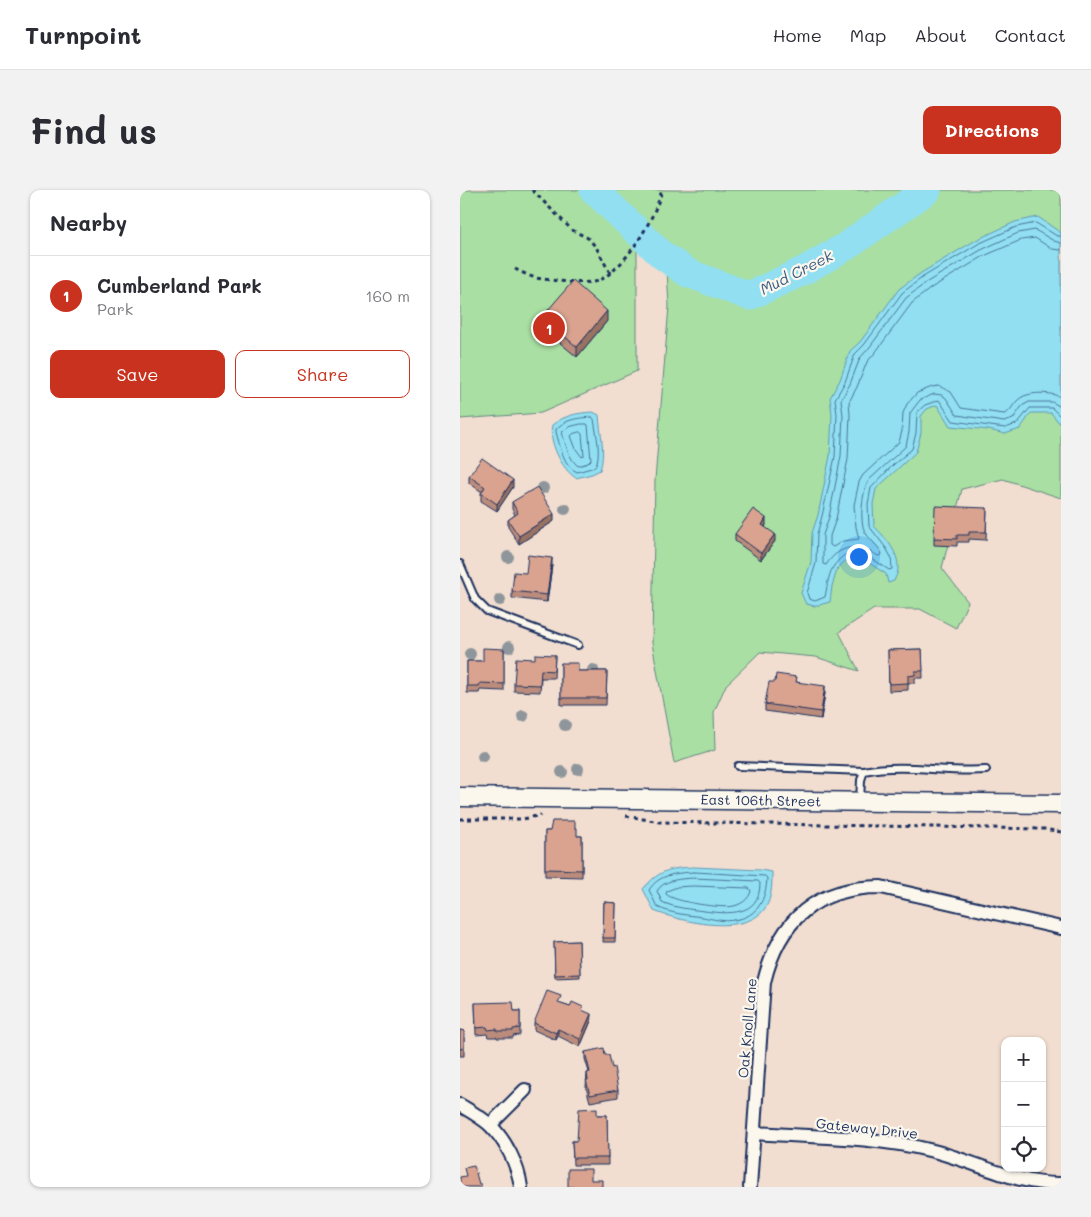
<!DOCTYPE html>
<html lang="en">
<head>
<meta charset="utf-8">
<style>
  :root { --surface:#fff; --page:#f2f2f3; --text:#2b2b33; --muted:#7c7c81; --line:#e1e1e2; --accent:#c8321e }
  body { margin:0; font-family:Mali,sans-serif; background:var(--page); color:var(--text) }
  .controls { position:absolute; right:15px; bottom:15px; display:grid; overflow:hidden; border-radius:10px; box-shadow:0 1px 4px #0004 }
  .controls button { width:45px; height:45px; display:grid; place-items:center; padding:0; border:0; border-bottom:1px solid var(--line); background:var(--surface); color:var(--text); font:25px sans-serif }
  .you { position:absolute; left:398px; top:366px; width:18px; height:18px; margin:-12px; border:4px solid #fff; border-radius:50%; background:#1a73e8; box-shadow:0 0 0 8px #1a73e833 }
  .badge { display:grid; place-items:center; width:32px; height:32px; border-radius:50%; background:var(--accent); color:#fff; font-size:16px; font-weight:700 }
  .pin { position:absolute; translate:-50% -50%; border:2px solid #fff; box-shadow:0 1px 5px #0006 }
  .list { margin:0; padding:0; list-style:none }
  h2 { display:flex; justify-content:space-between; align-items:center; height:65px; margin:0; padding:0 20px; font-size:21px }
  h2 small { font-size:16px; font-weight:400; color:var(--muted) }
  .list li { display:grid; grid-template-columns:32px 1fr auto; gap:15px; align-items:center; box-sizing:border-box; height:80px; padding:0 20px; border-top:1px solid var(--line) }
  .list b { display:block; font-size:19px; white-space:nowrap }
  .list p { margin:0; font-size:16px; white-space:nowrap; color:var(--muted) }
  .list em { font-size:16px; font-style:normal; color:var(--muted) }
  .actions { display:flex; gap:10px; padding:15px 20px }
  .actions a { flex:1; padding:11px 0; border:1px solid var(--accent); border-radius:10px; text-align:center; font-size:18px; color:var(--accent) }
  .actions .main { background:var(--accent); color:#fff }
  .icon { flex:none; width:28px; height:28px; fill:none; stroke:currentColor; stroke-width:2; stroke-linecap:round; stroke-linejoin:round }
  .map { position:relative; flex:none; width:601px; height:997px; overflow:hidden; border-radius:10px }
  header { display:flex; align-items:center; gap:30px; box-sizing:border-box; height:70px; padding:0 25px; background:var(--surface); border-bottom:1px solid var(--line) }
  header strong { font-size:24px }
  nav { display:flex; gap:28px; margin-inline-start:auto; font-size:18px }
  .intro { display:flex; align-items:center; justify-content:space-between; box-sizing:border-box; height:120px; padding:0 30px }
  h1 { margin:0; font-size:35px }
  .button { padding:12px 22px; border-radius:10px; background:var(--accent); color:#fff; font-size:18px; font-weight:700 }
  main { display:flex; gap:30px; padding:0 30px }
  aside { flex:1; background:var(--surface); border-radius:10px; box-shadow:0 1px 4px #0004 }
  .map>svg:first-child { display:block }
  .green { fill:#a9dfa2; stroke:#628780 }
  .water { fill:#91dff1; stroke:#6299b6 }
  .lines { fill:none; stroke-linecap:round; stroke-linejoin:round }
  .shore { stroke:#4a7599; stroke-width:1 }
  .river { stroke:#91dff1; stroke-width:29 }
  .service-casing { stroke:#1b2f5e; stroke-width:10 }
  .minor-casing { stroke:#1b2f5e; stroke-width:16 }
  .secondary-casing { stroke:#1b2f5e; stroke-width:21 }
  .path { stroke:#1b2f5e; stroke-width:3; stroke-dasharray:4 4; stroke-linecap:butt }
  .service { stroke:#fbf7ec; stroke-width:6 }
  .minor { stroke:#fbf7ec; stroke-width:12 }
  .secondary { stroke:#fbf7ec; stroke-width:18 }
  .tree { fill:#8f969b }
  .wall { fill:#bb8c7b; stroke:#1b2f5e }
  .shaded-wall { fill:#987264; stroke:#1b2f5e }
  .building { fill:#d9a38f; stroke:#1b2f5e }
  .labels { text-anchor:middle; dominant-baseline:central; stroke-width:4.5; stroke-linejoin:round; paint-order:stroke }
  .street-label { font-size:14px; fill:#1b2f5e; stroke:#fbf7ec }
  .water-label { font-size:15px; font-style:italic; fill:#385b83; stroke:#fbf7ec }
</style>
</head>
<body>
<header>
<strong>Turnpoint</strong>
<nav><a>Home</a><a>Map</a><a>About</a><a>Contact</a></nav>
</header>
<div class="intro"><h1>Find us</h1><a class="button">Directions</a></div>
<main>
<aside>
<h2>Nearby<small></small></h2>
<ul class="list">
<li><span class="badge">1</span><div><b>Cumberland Park</b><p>Park</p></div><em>160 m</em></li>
</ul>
<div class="actions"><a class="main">Save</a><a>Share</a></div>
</aside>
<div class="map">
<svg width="601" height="997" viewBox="0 0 601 997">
  <rect width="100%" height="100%" fill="#f1ded0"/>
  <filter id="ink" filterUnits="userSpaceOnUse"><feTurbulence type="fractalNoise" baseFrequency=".02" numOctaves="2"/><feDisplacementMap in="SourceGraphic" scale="10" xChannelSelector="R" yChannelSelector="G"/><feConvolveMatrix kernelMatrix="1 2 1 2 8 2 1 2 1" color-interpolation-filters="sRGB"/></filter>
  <g filter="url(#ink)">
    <polygon class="green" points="0,0 601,0 601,308 543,289 502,299 482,378 508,412 496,438 460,419 414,419 379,442 399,481 356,467 300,462 266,495 254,522 255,560 214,573 192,453 195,290 209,116 206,62 177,50 177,181 81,223 0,229"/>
    <g class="water">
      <path d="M 578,27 L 601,43 L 601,235 L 591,223 L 571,223 L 560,239 L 545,244 L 529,240 L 490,236 L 477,215 L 467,219 L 461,226 L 461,243 L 456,262 L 416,299 L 413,314 L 414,336 C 425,347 439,362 438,379 C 438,383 435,388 434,391 L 428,393 L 426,384 L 403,369 L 388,369 L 378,377 L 372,396 L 370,412 L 355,416 L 346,414 L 341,403 L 351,372 L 352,343 L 358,325 L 370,266 L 372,224 L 370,208 L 380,190 L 390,161 L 400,152 L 439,99 L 461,83 L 516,50 L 555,32 Z"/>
      <path d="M 133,222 L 139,225 C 140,243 146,262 140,280 L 132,284 L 116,288 C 102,280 88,251 92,235 C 105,225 117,223 133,222 Z"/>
      <path d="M 234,677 L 300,680 L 312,682 C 312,692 312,704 308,713 C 292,749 222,732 194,721 L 183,699 C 199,680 210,678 234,677 Z"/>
    </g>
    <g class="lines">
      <g class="shore">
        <path d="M 601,46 L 597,46 L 576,33 L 556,37 L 518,54 L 463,87 L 442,103 L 404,155 L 395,164 L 385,192 L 375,209 L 377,224 L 375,267 L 362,326 L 357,344 L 356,373 L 347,403 L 349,409 L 355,411 L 365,407 C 369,388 368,377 386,364 L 405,364 L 429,380 L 432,379 L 431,367 L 426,358 L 409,336 L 408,314 L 411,298 L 433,275 L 452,259 L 456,243 L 457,222 L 465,215 L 479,210 L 493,231 L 545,238 L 557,234 L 570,218 L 592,218 L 601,227"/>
        <path d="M 601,53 L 594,51 L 575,40 L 558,43 L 521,60 L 467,92 L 446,108 L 409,158 L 400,168 L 390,194 L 381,210 L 383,225 L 381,266 L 369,327 L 363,345 L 363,374 L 366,375 C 379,355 399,352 418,366 L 422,365 L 421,361 C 416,354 409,349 405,342 C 399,332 402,300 409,290 L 446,256 L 449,242 L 450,223 L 460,210 L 474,204 L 482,205 L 486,208 L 497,225 L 544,232 L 553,229 L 562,216 L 569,212 L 592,212 L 601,217"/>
        <path d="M 601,60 L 592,59 L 575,48 L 561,50 L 524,66 L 471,98 L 452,113 L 415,163 L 407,172 L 397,197 L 389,212 L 390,225 L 388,269 L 376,329 L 370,346 L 370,355 L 373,357 L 383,351 L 399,349 L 396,337 L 394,315 L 399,292 L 403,285 L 439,252 L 442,241 L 443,223 L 447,214 L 457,203 L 472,197 L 479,196 L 491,202 L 501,218 L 544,224 C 551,222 552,215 558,210 C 567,201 590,202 601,207"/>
        <path d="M 132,227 L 134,229 C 136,244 142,264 135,277 L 117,282 C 103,276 100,255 96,242 L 96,239 C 106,229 118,228 132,227 Z"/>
        <path d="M 121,234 L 127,234 L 128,235 L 131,270 L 128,273 L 118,276 C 109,269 105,253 102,242 L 109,237 Z"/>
        <polygon points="120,242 122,244 124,266 122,267 116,259 111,246 113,244"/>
        <path d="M 234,682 L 305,686 L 307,688 C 306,709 298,727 274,730 C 265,732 252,729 243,727 C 227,725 212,724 197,717 L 189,700 C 199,684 217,683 234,682 Z"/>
        <path d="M 234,688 L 298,691 L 300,693 C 300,727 268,724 244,721 C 229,719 215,718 202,712 L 197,701 C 204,689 221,689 234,688 Z"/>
        <path d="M 234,696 L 289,698 L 291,701 C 289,709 282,714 274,716 C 264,719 213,712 206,704 L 207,701 L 217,697 Z"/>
      </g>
      <polyline class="river" points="134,0 202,65 228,83 289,106 343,81 385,57 467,0"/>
      <defs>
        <g id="service">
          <polyline points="0,374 15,409 27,421 118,455"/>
          <polyline points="278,576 404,581"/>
          <path d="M 400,612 L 401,590 L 404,581 C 446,573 484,583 526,580"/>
        </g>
        <g id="minor">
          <path d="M 0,915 C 10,921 21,927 30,935 C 46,951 58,975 61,997"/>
          <polyline points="30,935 65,900"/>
          <path d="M 294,943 C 352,947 412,946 469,960 C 513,970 555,995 601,994"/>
          <path d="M 290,997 L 304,792 C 319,730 356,697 421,697 L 601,738"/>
        </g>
        <polyline id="secondary" points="0,607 601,614"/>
      </defs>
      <use href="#service" class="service-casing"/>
      <use href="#minor" class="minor-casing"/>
      <use href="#secondary" class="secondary-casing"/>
      <g class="path">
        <polyline points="72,0 112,40 128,48 136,57 150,83"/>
        <path d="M 55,79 C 61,82 69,86 76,88 C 89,90 125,95 137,91 C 165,80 195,28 202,0"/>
        <polyline points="166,626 200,632 584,639 601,642"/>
        <polyline points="0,629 63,629 81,625"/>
      </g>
      <use href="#service" class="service"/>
      <use href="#minor" class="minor"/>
      <use href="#secondary" class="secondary"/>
    </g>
    <g class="tree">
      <circle cx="83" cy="298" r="6"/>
      <circle cx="105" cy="319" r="6"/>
      <circle cx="48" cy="367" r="6"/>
      <circle cx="40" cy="410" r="6"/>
      <circle cx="49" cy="457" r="6"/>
      <circle cx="10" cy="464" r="6"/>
      <circle cx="133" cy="480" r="6"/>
      <circle cx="63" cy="526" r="6"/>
      <circle cx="105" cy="535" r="6"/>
      <circle cx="23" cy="566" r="6"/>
      <circle cx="118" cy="579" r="6"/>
      <circle cx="102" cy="582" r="6"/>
    </g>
    <g class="wall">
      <polygon points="82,127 147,131 117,167 82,138"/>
      <polygon points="9,286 53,297 37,321 21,311 21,303 22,302 9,293"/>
      <polygon points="52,312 94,331 59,354 48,337 48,330 55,325 52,319"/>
      <polygon points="527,318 526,350 509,349 509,352 497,352 497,356 474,355 474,348"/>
      <polygon points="306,335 305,337 315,351 301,370 275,351 275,344"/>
      <polygon points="92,375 87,412 52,408 52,401 66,383"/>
      <polygon points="44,459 44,501 20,500 19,503 7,503 7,471 23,471"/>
      <polygon points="462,459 463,488 455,488 455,493 448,493 448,500 429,501 428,460"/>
      <polygon points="95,465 94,488 81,488 80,502 54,501 54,494 75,469"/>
      <polygon points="101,473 118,481 147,481 146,515 101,515"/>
      <polygon points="315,492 337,492 365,503 361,529 305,521 305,514"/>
      <polygon points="85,641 90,641 117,646 122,646 122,687 85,686"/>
      <polygon points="144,712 156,713 155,752 143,752"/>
      <polygon points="119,751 120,787 95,788 94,752"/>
      <polygon points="15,813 54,821 60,821 60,845 53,846 53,848 37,848 37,847 28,847 27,844 16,845"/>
      <polygon points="101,814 110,817 123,821 131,831 120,857 98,846 96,850 74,840 74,833"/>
      <polygon points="0,840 4,841 4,866 0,866"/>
      <polygon points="125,862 145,865 152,878 158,900 158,907 130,912 126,897 127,883 129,882 125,869"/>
      <polygon points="137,925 147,925 148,975 113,975 112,951 117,951"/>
    </g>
    <g class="shaded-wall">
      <polygon points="147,121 147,131 117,167 117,157"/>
      <polygon points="53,290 53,297 37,321 37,314"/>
      <polygon points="94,324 94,331 59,354 59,346"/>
      <polygon points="306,328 306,335 302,342 302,335"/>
      <polygon points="315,344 315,351 301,370 301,363"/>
      <polygon points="92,368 92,375 87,412 87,405"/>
      <polygon points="365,496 365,503 361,529 361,522"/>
      <polygon points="131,824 131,831 120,857 120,849"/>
      <polygon points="98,839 98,846 96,850 96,843"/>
    </g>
    <g class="building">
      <polygon points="113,91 147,121 117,157 82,127"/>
      <polygon points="22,268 53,290 37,314 21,303 25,297 9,286"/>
      <polygon points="77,297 94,324 59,346 48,330 58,323 52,312"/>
      <polygon points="475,316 527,318 526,342 509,342 509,345 497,345 497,349 474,348"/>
      <polygon points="293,319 306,328 302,335 315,344 301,363 275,344"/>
      <polygon points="68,365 92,368 87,405 52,401 54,382 66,383"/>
      <polygon points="23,458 44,459 44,494 20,493 19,496 7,496 7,471 23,471"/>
      <polygon points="462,459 463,481 455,481 455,485 448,486 448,493 429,494 428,460"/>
      <polygon points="75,464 95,465 94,481 81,480 80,495 54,494 56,468 75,469"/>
      <polygon points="101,473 118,473 118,481 147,481 146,508 101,508"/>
      <polygon points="316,484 337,487 336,492 365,496 361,522 305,514 309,492 315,492"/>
      <polygon points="92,631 115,631 115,638 117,638 117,646 122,646 122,680 85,679 85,641 90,641"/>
      <polygon points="144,712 156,713 155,748 143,748"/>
      <polygon points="119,751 120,784 95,785 94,752"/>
      <polygon points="87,801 101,806 98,813 110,817 112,812 123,817 122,820 131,824 120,849 98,839 96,843 74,833"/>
      <polygon points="53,812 54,821 60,821 60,838 53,839 53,841 37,841 37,839 28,840 27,837 16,838 15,813"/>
      <polygon points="0,840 4,841 4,858 0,859"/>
      <polygon points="144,858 145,865 149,865 152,878 154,877 158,900 130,905 126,890 128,890 127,883 130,882 125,862"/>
      <polygon points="137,918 137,925 147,925 148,968 113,968 112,951 117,951 119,919"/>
      <polygon points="14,976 19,994 21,994 21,997 0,997 0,987 6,986 4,978"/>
      <polygon points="108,979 131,979 131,990 142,990 142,997 108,997"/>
    </g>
  </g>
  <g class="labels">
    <g class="street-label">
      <text transform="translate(301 610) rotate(1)">East 106th Street</text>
      <text transform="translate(287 838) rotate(-85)">Oak Knoll Lane</text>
      <text transform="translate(407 938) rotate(6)">Gateway Drive</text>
    </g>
    <g class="water-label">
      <text transform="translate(336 82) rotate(-27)">Mud Creek</text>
    </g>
  </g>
</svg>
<div class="controls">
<button>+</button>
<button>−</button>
<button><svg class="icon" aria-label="locate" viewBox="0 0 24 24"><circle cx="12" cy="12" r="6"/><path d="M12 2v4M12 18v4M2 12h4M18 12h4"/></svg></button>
</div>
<div class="you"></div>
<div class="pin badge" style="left:89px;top:138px">1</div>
</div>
</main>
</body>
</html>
